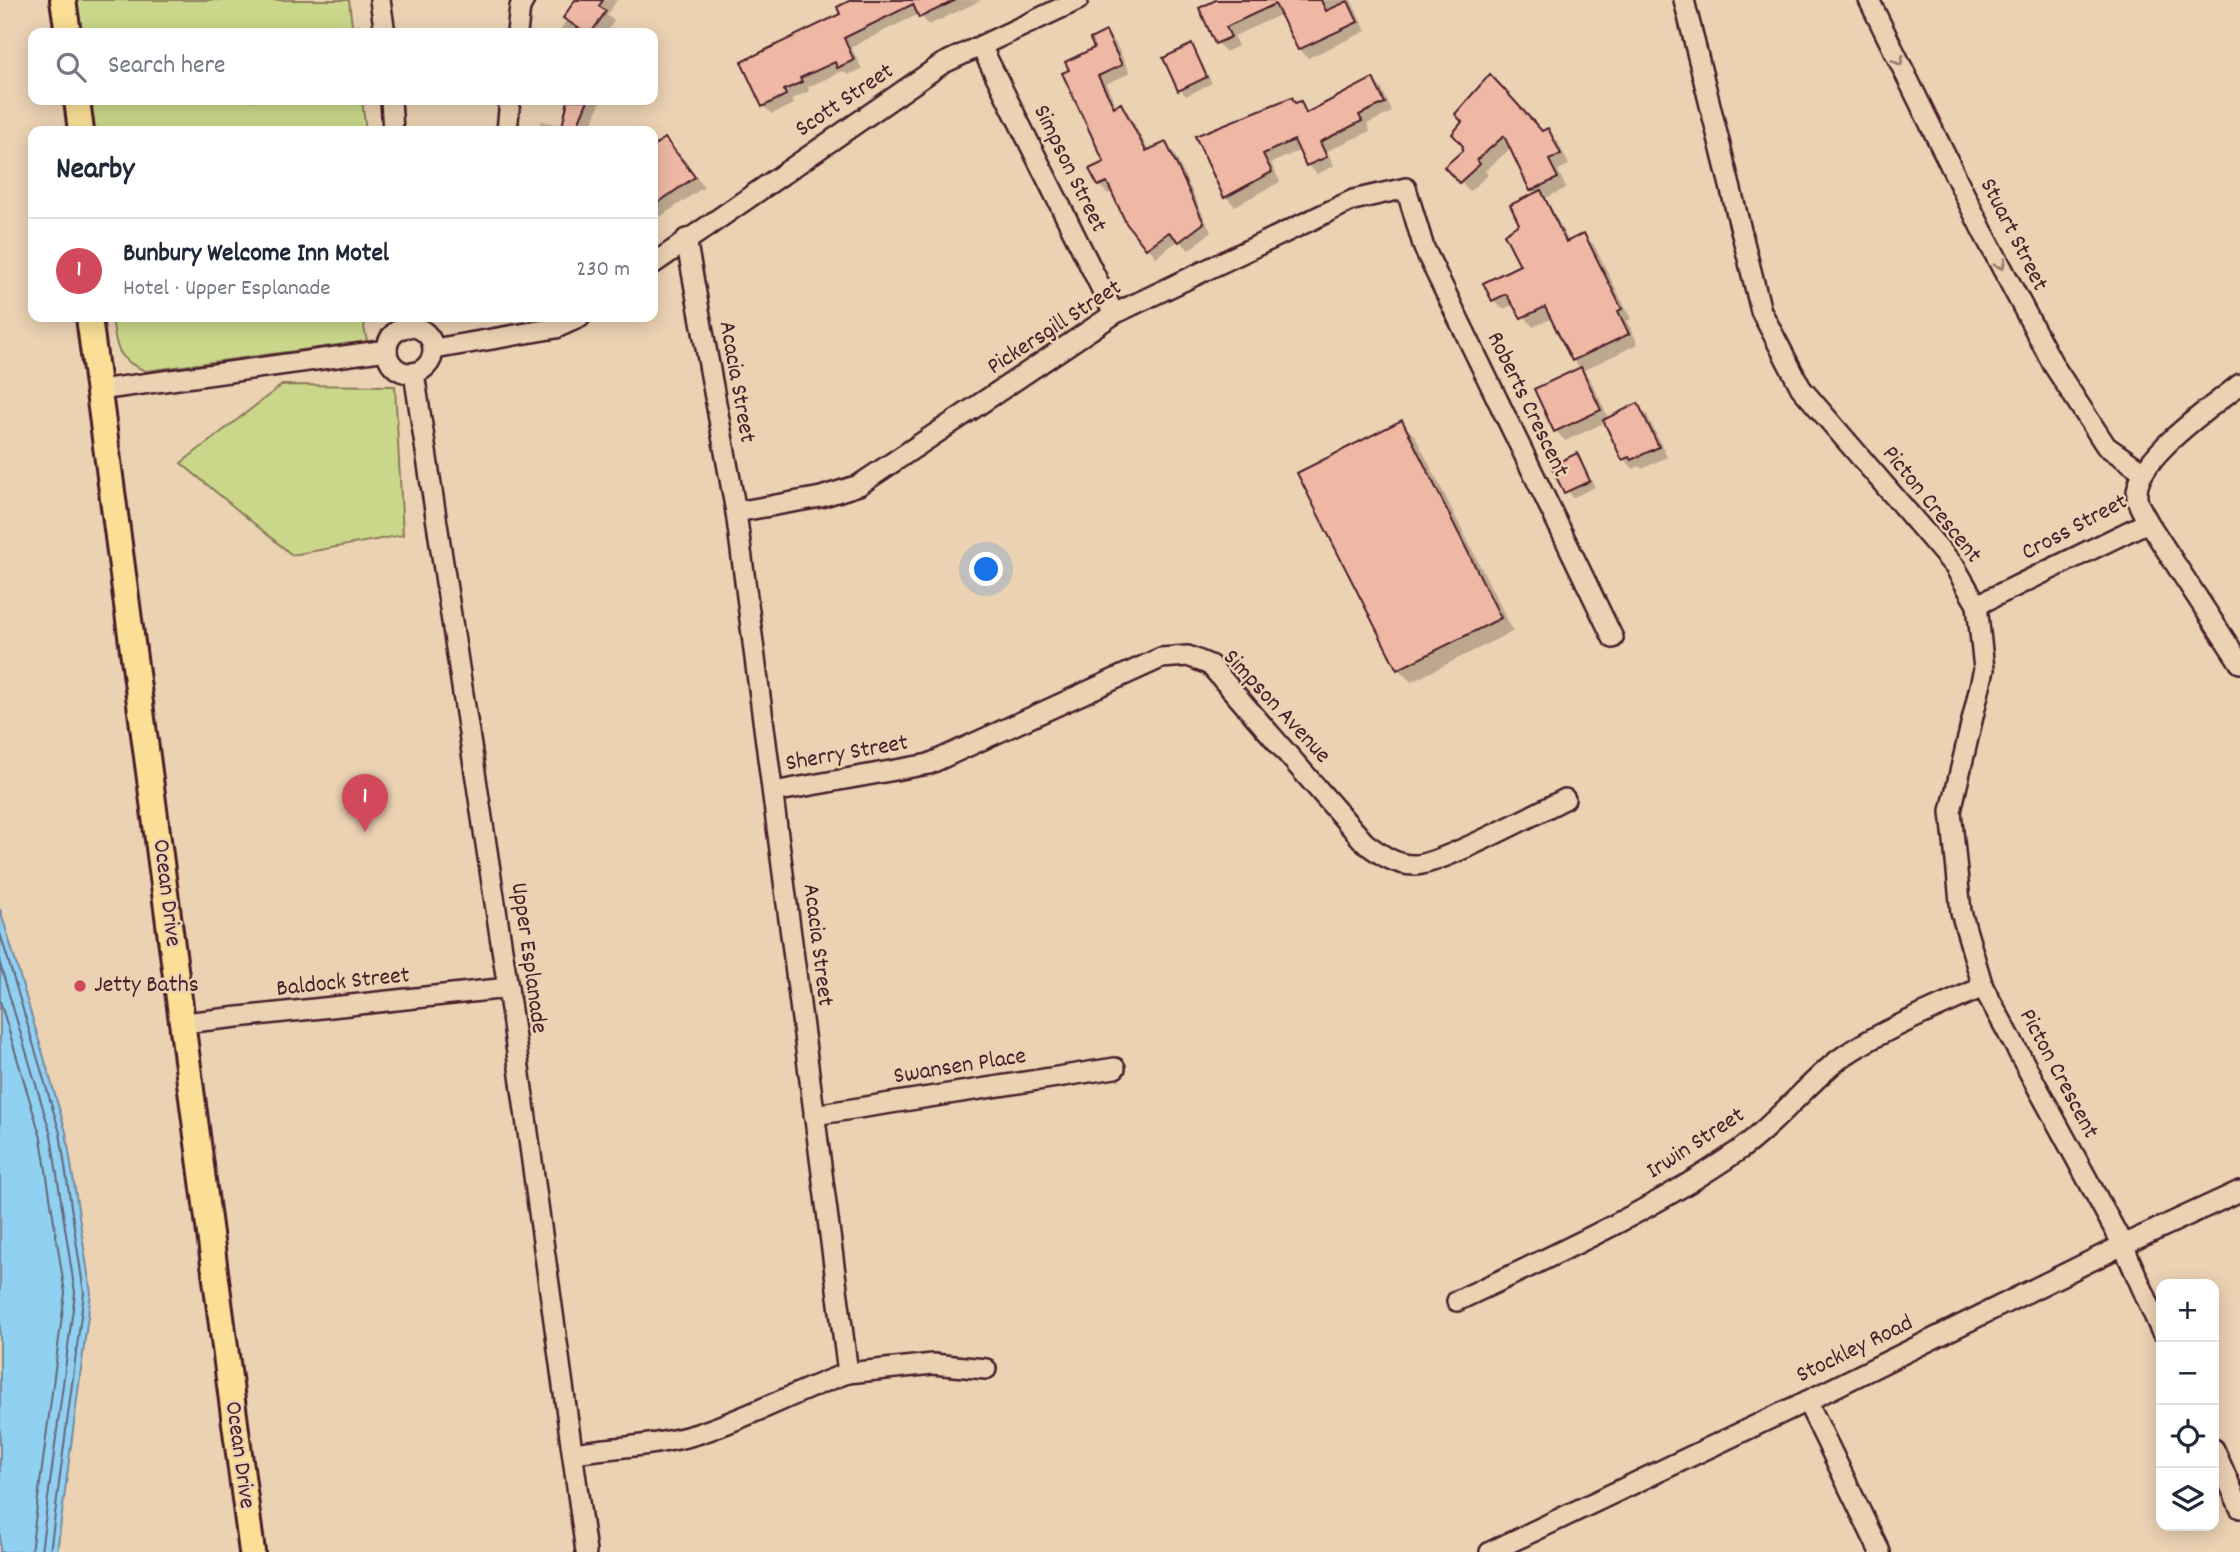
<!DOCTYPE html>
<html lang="en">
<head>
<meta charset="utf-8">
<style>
  :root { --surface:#fff; --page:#f2f2f3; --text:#1f2937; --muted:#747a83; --line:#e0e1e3; --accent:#d1495b }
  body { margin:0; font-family:Dekko,sans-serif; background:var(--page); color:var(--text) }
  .controls { position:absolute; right:21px; bottom:21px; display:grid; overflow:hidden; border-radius:14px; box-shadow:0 4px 18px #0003 }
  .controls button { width:63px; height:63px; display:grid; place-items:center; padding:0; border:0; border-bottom:2px solid var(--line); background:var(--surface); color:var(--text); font:35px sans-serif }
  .you { position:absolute; left:987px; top:570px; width:24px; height:24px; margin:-18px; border:5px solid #fff; border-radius:50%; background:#1a73e8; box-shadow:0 0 0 10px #1a73e833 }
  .badge { display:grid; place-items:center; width:46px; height:46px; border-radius:50%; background:var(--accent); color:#fff; font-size:23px; font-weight:700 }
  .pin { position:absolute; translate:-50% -58px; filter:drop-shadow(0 2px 4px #0008) }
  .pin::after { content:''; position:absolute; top:37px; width:24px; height:21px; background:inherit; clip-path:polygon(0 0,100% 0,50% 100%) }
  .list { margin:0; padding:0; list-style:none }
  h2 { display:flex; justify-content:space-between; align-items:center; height:91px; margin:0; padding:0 28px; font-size:30px }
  h2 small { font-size:23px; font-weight:400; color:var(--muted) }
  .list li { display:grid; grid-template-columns:46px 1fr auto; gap:21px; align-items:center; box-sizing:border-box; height:105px; padding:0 28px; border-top:2px solid var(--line) }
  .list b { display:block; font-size:26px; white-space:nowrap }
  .list p { margin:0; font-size:23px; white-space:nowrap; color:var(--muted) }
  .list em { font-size:23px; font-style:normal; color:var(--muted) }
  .icon { flex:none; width:38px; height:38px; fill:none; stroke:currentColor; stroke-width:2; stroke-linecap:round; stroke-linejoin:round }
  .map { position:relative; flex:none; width:2240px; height:1552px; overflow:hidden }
  .search { position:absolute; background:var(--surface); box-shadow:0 4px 18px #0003; left:28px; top:28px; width:630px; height:77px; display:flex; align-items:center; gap:18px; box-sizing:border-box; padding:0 24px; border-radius:14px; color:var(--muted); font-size:26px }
  .panel { position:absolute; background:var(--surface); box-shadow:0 4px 18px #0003; left:28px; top:126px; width:630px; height:196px; border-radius:14px }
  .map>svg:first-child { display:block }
  .green { fill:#cad78a; stroke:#8a7b5a; stroke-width:2 }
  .water { fill:#90d1f1; stroke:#748aa2; stroke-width:2 }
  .shadow { fill:#0003 }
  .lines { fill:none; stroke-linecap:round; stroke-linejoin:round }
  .shore { stroke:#66667a; stroke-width:2 }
  .building { fill:#efb8a5; stroke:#4a1f2b; stroke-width:2 }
  .minor-casing { stroke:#4a1f2b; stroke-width:24 }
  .major-casing { stroke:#4a1f2b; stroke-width:30 }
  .minor { stroke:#ebd2b3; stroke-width:19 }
  .major { stroke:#fbdf96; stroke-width:24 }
  .oneway { stroke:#9a786f }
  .poi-dot { fill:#d1495b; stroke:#ebd2b3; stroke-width:2.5 }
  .labels { text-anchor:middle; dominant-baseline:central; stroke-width:5; stroke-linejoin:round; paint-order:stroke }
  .street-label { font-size:24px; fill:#4a1f2b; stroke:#ebd2b3 }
  .poi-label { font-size:24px; fill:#4a1f2b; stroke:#ebd2b3; text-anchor:start }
</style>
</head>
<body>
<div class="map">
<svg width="2240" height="1552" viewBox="0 0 2240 1552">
  <rect width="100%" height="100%" fill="#ebd2b3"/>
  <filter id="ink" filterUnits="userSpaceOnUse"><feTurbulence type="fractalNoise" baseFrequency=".0143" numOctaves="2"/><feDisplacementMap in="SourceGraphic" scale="14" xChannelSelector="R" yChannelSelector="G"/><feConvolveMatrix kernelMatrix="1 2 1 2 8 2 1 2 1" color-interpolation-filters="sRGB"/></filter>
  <g filter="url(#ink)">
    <g class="green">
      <polygon points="71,0 349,0 353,33 75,33"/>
      <polygon points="84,100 362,100 366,131 88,131"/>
      <path d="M 112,317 L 368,317 L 364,327 L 367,341 L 146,371 C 116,360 116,346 112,317 Z"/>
      <polygon points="282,385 395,386 403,535 292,555 181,463"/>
    </g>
    <polygon class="water" points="0,909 66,1132 91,1293 57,1552 0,1552"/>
    <g class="shadow">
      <polygon points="577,0 617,0 607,15 614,21 606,33 559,33"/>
      <polygon points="857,0 982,0 929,25 919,14 851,47 862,69 848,75 843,71 808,87 809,91 792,99 794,104 772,114 763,106"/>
      <polygon points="1220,0 1351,0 1366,31 1308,58 1299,49 1282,14 1234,36 1238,46 1226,52 1217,43 1201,9"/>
      <polygon points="1106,33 1115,42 1130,73 1106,84 1117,107 1121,105 1129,114 1149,152 1165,144 1174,153 1211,232 1189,250 1179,240 1156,257 1128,222 1113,191 1108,194 1099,185 1107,163 1065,74 1097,49"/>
      <polygon points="1191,46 1212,83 1186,96 1180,89"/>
      <polygon points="1373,80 1382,89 1392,112 1367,124 1370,131 1327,151 1334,166 1317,174 1308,165 1301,150 1271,163 1280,182 1235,206 1226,197 1291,99 1310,113"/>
      <polygon points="569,100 601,100 591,128 594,131 539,131 541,121 564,126"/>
      <polygon points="1547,130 1557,140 1569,165 1558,170 1566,188 1546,198 1569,242 1584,235 1594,245 1631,319 1627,321 1638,344 1582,371 1590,379 1609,419 1637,405 1647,415 1667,457 1642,469 1639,466 1634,469 1624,459 1606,422 1565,441 1556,431 1536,390 1581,369 1573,360 1553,318 1533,327 1515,304 1503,309 1493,300 1522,266 1522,225 1536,195 1511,148 1485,171 1488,175 1470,191 1447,168 1464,152 1465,146 1455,134"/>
      <polygon points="665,140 684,159 704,187 660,217 653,210 653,165 659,160 653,148"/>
      <polygon points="1402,423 1415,436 1513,631 1411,682 1398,669"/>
      <polygon points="1577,456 1595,487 1572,498 1554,467"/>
    </g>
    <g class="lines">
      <g class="shore">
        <polyline points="0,933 60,1133 84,1293 50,1552"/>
        <polyline points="0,964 51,1135 75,1293 41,1552"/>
        <polyline points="0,1001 41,1138 65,1293 31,1552"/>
      </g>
    </g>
    <g class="building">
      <polygon points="575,0 603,0 599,6 606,11 591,33 586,33 563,18"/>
      <polygon points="851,0 956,0 919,18 913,4 844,38 854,60 837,68 835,62 800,78 802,82 784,90 786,95 762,107 741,62 840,14 837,7"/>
      <polygon points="1216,0 1321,0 1326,11 1348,1 1358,22 1298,50 1275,4 1226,27 1231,37 1215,44 1199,8"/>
      <polygon points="1106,31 1122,65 1098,76 1114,107 1121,103 1146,151 1166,142 1204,223 1179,242 1169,232 1146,249 1126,223 1107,182 1098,186 1089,169 1104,162 1062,73 1069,70 1065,62 1094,48 1090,39"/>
      <polygon points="1192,44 1207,77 1178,91 1163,58"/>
      <polygon points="1490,74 1542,131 1548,128 1561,154 1549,160 1558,178 1530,191 1504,136 1477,160 1480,164 1459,183 1444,167 1462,151 1463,146 1452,134 1462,122 1455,114"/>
      <polygon points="1373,78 1385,103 1359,115 1362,121 1320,142 1327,157 1306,166 1294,140 1263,154 1272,172 1224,198 1195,136 1292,97 1295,103 1301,101 1306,113"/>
      <polygon points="568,100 588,100 575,131 561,131"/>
      <polygon points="665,138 695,177 653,206 653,146"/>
      <polygon points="1541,190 1566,242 1584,233 1622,309 1618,311 1629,334 1572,361 1545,307 1521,318 1506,294 1492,301 1483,283 1520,265 1504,234 1519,224 1510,205"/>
      <polygon points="1581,367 1601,410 1554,432 1534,389"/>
      <polygon points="1638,403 1659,447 1631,460 1629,457 1622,460 1603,420"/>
      <polygon points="1402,420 1501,618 1397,670 1297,473"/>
      <polygon points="1577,453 1590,481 1564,493 1551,466"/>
    </g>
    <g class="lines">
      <defs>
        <g id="minor">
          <polyline points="380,0 385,33"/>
          <polyline points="1684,0 1761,311 1801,388 1955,567 1977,605 1984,669 1951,811 1961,912 1983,987 2123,1245 2161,1331"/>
          <polyline points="1869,0 1982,230 2054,366 2106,446 2142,471"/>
          <polyline points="517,33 520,7 524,0"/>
          <polyline points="981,46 1114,314"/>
          <polyline points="391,100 393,131"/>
          <polyline points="507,131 510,100"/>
          <polyline points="653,264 942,64 1078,0"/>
          <circle cx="410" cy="350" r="23"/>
          <polyline points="434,349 556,328 580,317"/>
          <polyline points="414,373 508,988 586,1552"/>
          <polyline points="99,390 387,350"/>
          <polyline points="736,512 821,497 859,485 1114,314 1353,200 1406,188 1424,248 1613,638"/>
          <polyline points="2148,522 2240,663"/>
          <path d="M 1977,605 L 2148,522 C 2145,515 2137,505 2137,497 C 2133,459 2212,407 2240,384"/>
          <path d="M 773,792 L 929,764 L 1161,658 L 1188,656 L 1210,665 L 1365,843 C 1380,854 1395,865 1414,865 C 1438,866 1538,812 1565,799"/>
          <polyline points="183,1023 508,988"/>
          <polyline points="814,1115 1115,1068"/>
          <path d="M 1457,1301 C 1552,1256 1652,1211 1738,1151 C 1773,1126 1800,1092 1832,1065 C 1868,1035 1940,1007 1983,987"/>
          <polyline points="848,1373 933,1364 986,1369"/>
          <polyline points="1807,1401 1880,1552"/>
          <polyline points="2214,1449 2240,1508"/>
          <path d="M 574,1453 C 614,1447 658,1446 697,1434 C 749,1418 796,1391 848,1373 L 736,512 L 686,239"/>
          <polyline points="1490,1552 1807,1401 2123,1245 2240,1191"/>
        </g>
        <g id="major">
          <polyline points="63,0 68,33"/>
          <polyline points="77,100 81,131"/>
          <polyline points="89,317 252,1552"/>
        </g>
      </defs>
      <use href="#minor" class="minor-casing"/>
      <use href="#major" class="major-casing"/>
      <use href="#minor" class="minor"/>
      <use href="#major" class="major"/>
    </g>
    <defs><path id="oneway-chevron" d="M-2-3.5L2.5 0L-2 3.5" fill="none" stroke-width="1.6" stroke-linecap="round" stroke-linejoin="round" transform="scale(1.75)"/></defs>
    <g class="oneway">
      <use href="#oneway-chevron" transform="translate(1899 61) rotate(64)"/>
      <use href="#oneway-chevron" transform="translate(2001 265) rotate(62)"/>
    </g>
  </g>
  <circle class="poi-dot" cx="80" cy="986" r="7"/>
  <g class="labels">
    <g class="street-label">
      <text transform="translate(845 101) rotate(-34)">Scott Street</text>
      <text transform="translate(1069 169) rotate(64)">Simpson Street</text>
      <text transform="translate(2013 235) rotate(63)">Stuart Street</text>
      <text transform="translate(1055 328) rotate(-33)">Pickersgill Street</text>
      <text transform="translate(736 382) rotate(80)">Acacia Street</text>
      <text transform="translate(1527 405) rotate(64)">Roberts Crescent</text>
      <text transform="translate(1931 505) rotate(51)">Picton Crescent</text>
      <text transform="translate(2075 528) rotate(-28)">Cross Street</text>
      <text transform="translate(1276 707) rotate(47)">Simpson Avenue</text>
      <text transform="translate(847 754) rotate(-10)">Sherry Street</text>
      <text transform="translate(166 893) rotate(83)">Ocean Drive</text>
      <text transform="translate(817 945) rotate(83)">Acacia Street</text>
      <text transform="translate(528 958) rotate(82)">Upper Esplanade</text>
      <text transform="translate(343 983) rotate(-6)">Baldock Street</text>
      <text transform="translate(960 1067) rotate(-9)">Swansen Place</text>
      <text transform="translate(2058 1074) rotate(62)">Picton Crescent</text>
      <text transform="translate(1696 1144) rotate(-33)">Irwin Street</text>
      <text transform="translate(1855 1350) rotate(-26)">Stockley Road</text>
      <text transform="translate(239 1455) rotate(82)">Ocean Drive</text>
    </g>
    <g class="poi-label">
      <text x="94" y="986">Jetty Baths</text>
    </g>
  </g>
</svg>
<div class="controls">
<button>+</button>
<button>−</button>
<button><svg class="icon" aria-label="locate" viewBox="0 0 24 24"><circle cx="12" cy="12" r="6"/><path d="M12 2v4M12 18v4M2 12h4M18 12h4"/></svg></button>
<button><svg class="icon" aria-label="layers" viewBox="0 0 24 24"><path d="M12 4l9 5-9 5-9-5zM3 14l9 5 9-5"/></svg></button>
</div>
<div class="you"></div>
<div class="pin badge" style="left:365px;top:832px">1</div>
<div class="search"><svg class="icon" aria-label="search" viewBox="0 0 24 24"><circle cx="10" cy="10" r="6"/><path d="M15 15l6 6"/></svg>Search here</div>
<section class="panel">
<h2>Nearby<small></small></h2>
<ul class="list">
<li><span class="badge">1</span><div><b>Bunbury Welcome Inn Motel</b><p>Hotel · Upper Esplanade</p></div><em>230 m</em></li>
</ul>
</section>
</div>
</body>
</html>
